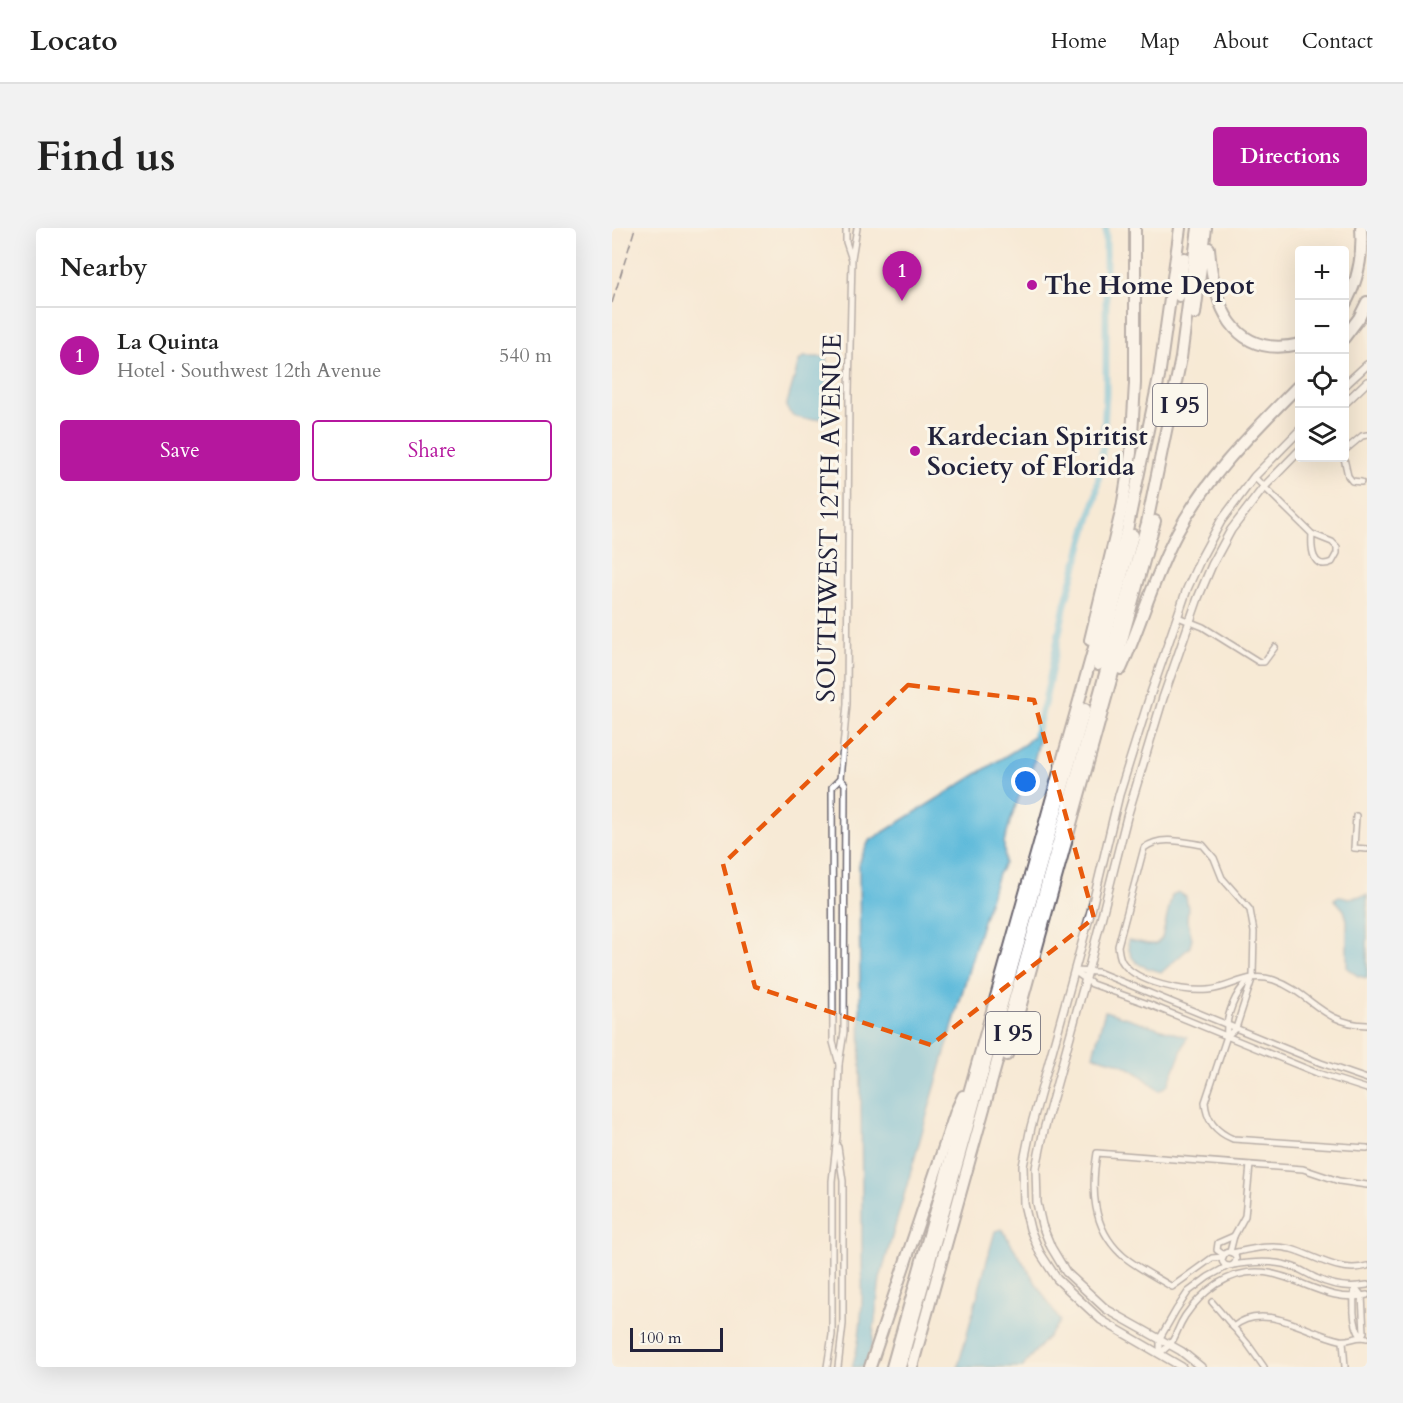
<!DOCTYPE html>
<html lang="en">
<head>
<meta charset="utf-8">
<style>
  :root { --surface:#fff; --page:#f2f2f2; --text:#222; --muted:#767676; --line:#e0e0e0; --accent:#b5179e }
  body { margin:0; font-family:Cardo,serif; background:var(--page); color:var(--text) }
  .controls { position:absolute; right:18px; top:18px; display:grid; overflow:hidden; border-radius:6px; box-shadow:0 6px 24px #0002 }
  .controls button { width:54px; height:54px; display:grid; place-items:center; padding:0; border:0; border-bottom:2px solid var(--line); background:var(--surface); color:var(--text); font:30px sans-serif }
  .scale { position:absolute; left:18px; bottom:15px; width:93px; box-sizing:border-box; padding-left:6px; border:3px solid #22223b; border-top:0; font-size:16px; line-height:21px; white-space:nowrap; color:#22223b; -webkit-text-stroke:4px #fbf7ec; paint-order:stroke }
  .you { position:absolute; left:414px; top:554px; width:21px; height:21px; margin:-15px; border:4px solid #fff; border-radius:50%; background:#1a73e8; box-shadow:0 0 0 9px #1a73e833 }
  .badge { display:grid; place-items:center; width:39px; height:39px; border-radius:50%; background:var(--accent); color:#fff; font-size:20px; font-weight:700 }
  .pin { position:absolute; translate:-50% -50px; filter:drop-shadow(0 2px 3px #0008) }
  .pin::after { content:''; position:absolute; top:32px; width:21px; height:18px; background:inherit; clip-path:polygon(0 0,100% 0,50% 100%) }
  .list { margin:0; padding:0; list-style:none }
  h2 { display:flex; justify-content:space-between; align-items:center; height:78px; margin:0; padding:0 24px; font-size:26px }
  h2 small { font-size:20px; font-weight:400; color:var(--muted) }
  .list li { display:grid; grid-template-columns:39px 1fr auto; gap:18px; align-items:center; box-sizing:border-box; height:96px; padding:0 24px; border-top:2px solid var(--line) }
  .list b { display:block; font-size:22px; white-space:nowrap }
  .list p { margin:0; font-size:20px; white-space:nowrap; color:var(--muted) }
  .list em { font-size:20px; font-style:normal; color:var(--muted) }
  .actions { display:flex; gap:12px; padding:18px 24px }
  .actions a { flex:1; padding:14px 0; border:2px solid var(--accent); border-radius:6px; text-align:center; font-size:21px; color:var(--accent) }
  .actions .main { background:var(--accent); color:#fff }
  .icon { flex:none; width:33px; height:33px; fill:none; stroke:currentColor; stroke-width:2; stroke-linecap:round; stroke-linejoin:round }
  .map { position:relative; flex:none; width:755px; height:1139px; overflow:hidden; border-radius:6px }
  header { display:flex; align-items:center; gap:36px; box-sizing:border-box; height:84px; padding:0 30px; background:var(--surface); border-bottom:2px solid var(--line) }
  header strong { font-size:28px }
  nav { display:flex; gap:33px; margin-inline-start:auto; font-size:21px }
  .intro { display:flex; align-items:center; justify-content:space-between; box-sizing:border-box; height:144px; padding:0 36px }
  h1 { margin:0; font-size:42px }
  .button { padding:15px 27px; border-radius:6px; background:var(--accent); color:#fff; font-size:21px; font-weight:700 }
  main { display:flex; gap:36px; padding:0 36px }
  aside { flex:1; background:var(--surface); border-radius:6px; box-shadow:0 6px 24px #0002 }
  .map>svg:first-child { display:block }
  .water { fill:#5bb9da; stroke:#3e6e8a; stroke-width:1.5 }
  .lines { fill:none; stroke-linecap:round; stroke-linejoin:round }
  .canal { stroke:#5bb9da; stroke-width:7 }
  .minor-casing { stroke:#6d6871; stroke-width:8 }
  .tertiary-casing { stroke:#6d6871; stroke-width:10 }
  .motorway-casing { stroke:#6d6871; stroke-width:14 }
  .minor { stroke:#fff; stroke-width:5 }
  .tertiary { stroke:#fff; stroke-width:7 }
  .motorway { stroke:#fff; stroke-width:10 }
  .rail { stroke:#22223b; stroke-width:1.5; stroke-dasharray:9 4.5; stroke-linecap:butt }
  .marked { fill:none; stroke:#e8590c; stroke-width:4.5; stroke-dasharray:12 8; stroke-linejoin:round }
  .poi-dot { fill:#b5179e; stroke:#fbf7ec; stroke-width:2 }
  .labels { text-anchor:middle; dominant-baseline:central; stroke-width:6; stroke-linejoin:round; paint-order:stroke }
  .shield { fill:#fbf7ec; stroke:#636270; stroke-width:1.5 }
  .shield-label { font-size:24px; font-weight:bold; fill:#22223b }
  .poi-label { font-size:26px; font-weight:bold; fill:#22223b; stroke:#fbf7ec; text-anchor:start }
  .street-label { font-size:26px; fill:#22223b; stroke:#fbf7ec }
</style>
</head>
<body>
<header>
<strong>Locato</strong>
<nav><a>Home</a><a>Map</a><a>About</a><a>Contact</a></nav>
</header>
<div class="intro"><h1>Find us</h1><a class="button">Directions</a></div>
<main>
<aside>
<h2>Nearby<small></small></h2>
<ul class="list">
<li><span class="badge">1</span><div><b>La Quinta</b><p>Hotel · Southwest 12th Avenue</p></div><em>540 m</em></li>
</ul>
<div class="actions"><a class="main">Save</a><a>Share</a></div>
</aside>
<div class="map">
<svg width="755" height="1139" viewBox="0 0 755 1139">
  <rect width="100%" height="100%" fill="#fbf7ec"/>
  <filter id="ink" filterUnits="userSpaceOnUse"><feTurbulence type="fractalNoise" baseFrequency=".0167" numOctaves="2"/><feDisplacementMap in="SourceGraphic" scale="12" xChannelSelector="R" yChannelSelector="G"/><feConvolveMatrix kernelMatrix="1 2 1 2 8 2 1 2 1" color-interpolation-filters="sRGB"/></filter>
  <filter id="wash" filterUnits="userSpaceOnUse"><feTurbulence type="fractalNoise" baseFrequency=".008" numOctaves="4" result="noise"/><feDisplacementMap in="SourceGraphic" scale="24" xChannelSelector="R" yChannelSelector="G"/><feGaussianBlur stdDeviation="1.35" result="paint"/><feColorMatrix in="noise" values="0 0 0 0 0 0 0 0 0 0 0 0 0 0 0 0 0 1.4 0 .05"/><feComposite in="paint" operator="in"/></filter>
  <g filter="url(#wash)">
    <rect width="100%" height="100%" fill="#f7ead6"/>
    <g class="water">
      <path d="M 191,129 L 214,129 L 215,131 L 214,190 C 199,192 181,194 174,179 L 187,133 Z"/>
      <path d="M 424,505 L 427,512 L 419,546 L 408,566 L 398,594 L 392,615 L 393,635 L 386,646 L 369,699 L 268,1051 L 260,1117 L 252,1139 L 240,1139 C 255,1095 249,1033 250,985 C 250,868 249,751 247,634 L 257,613 L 413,516 Z"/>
      <path d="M 566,664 L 574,669 L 576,680 L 575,692 L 580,710 L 578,719 L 550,744 C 530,739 516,736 516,712 C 527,713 534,717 544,716 L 550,710 L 560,667 Z"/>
      <polygon points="755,667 755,750 746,748 735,740 735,692 732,682 722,671 727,668 737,670"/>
      <path d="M 493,783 L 575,809 L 556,857 L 547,863 C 533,850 521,840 504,834 C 496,831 489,831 481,827 Z"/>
      <path d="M 390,1001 L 448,1093 C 437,1111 423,1121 411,1139 L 346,1139 L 383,1003 Z"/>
    </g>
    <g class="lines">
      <polyline class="canal" points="424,505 433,473 453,376 484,268 491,218 494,167 494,0"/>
    </g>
  </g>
  <g filter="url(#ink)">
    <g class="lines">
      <defs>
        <g id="minor">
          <polyline points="234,0 234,14 239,29"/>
          <polyline points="732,223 750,208 755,207"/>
          <polyline points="732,230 736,248 740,253 749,254"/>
          <path d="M 642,249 L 700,306 L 720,314 L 725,319 L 725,325 L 720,334 C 700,343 699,320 700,306"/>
          <polyline points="566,389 591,399 647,434 652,434 663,419"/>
          <polyline points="744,588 742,620 755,621"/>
          <polyline points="462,743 480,756 536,776 705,845 755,861"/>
          <polyline points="462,743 486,744 709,835 755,851"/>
          <path d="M 755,797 C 710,796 699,765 662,752 C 635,743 621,760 596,762 C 573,764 525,755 511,735 C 507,730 507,724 506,718 L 532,620 C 548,607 572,614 591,617 L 602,630 L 610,650 L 638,682 L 642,704 L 641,748 L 624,800 L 615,808 L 593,874 C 594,892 604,904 621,911 L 755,920"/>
          <path d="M 615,808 C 613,788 623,765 638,751"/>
          <polyline points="227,836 221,814 220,559 228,551 235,476 237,164 240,30 245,0"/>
          <polyline points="618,1024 622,1008 633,988 638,937"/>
          <circle cx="617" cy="1031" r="7"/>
          <path d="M 620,1025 C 640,1021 659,1016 679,1021 C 704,1028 728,1046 755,1038"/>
          <polyline points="612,1027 605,1022 606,1015 622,1008"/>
          <path d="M 611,1029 L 600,1030 L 560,1059 C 546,1050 520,1037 509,1026 C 480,999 479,961 485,925 L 691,941 L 727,953 L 755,957"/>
          <path d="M 621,1037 C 639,1034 660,1032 678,1038 C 687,1040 695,1046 704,1050 C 720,1058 738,1060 755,1057"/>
          <polyline points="743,1059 750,1068 752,1104 749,1108"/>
          <path d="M 743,1059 C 741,1072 740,1097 749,1108"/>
          <polyline points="600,1074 635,1115 652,1139"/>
          <path d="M 621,1099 C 652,1073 695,1105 728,1112 C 737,1114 745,1107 755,1110"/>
          <polyline points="731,1113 733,1139"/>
          <path d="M 548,1125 C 566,1112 562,1105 573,1088 C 581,1076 593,1064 605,1056 C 664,1019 702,1080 755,1067"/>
          <polyline points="548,1125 548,1110 564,1082 576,1064 596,1049 616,1038"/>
          <polyline points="215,1139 220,1107 220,953 225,908 227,836 232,804 233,556 228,551"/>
          <polyline points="226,1139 231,1096 231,953 226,919"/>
        </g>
        <g id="tertiary">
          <polyline points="732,158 755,137"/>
          <polyline points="732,176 755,154"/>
          <polyline points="570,1139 489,1092 445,1051 428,1025 418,1001 412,976 411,938 419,899 479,683 507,567 539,465 575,361 589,330 609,293 642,249 688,202"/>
          <polyline points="589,1139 569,1123 494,1081 454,1044 439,1019 430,997 425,975 424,940 432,902 476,743 515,589 551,470 586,370 600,337 619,302 652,259 688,222"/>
        </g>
        <g id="motorway">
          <path d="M 597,20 C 601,74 619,132 688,116"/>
          <polyline points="567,68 572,30"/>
          <path d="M 732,78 C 746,54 751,28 749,0"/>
          <polyline points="583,86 594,0"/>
          <polyline points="732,110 747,90 755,74"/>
          <polyline points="478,412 510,280 519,225 523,155 523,0"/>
          <polyline points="486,437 521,307"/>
          <path d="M 509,441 C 529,396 542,348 565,305 C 596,247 642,203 688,156"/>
          <polyline points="395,827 543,293"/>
          <polyline points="258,1139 344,883 351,868"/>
          <polyline points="280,1139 515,302 547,149 568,0"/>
          <polyline points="288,1139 473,481"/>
          <polyline points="300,1139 535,295 569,130 586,0"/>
        </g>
      </defs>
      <use href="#minor" class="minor-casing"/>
      <use href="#tertiary" class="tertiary-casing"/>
      <use href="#motorway" class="motorway-casing"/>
      <use href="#minor" class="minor"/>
      <use href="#tertiary" class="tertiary"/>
      <use href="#motorway" class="motorway"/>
      <polyline class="rail" points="0,75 23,0"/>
    </g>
  </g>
  <path d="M0 0H755V1139H0ZM 296,457 L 422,472 L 482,690 L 319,817 L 143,759 L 111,636 Z" fill="#f7ead6" fill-opacity=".55" fill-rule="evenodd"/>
  <path class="marked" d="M 296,457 L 422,472 L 482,690 L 319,817 L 143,759 L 111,636 Z"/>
  <g class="poi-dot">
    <circle cx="420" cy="57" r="6"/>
    <circle cx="303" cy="223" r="6"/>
  </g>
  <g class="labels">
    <g class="shield">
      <rect x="541" y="156" width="54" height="42" rx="4.5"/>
      <rect x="374" y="784" width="54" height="42" rx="4.5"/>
    </g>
    <g class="shield-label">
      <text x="568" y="177">I 95</text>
      <text x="401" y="805">I 95</text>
    </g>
    <g class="poi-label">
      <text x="432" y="57">The Home Depot</text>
      <text x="315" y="208">Kardecian Spiritist<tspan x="315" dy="30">Society of Florida</tspan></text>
    </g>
    <g class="street-label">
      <text transform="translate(217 290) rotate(-89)">SOUTHWEST 12TH AVENUE</text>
    </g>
  </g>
</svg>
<div class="controls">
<button>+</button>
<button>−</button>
<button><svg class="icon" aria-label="locate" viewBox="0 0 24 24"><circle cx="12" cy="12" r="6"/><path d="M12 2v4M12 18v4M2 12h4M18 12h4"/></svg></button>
<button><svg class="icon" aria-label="layers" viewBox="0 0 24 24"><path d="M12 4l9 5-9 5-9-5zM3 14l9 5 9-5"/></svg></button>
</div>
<div class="scale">100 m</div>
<div class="you"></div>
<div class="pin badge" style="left:290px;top:73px">1</div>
</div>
</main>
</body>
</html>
